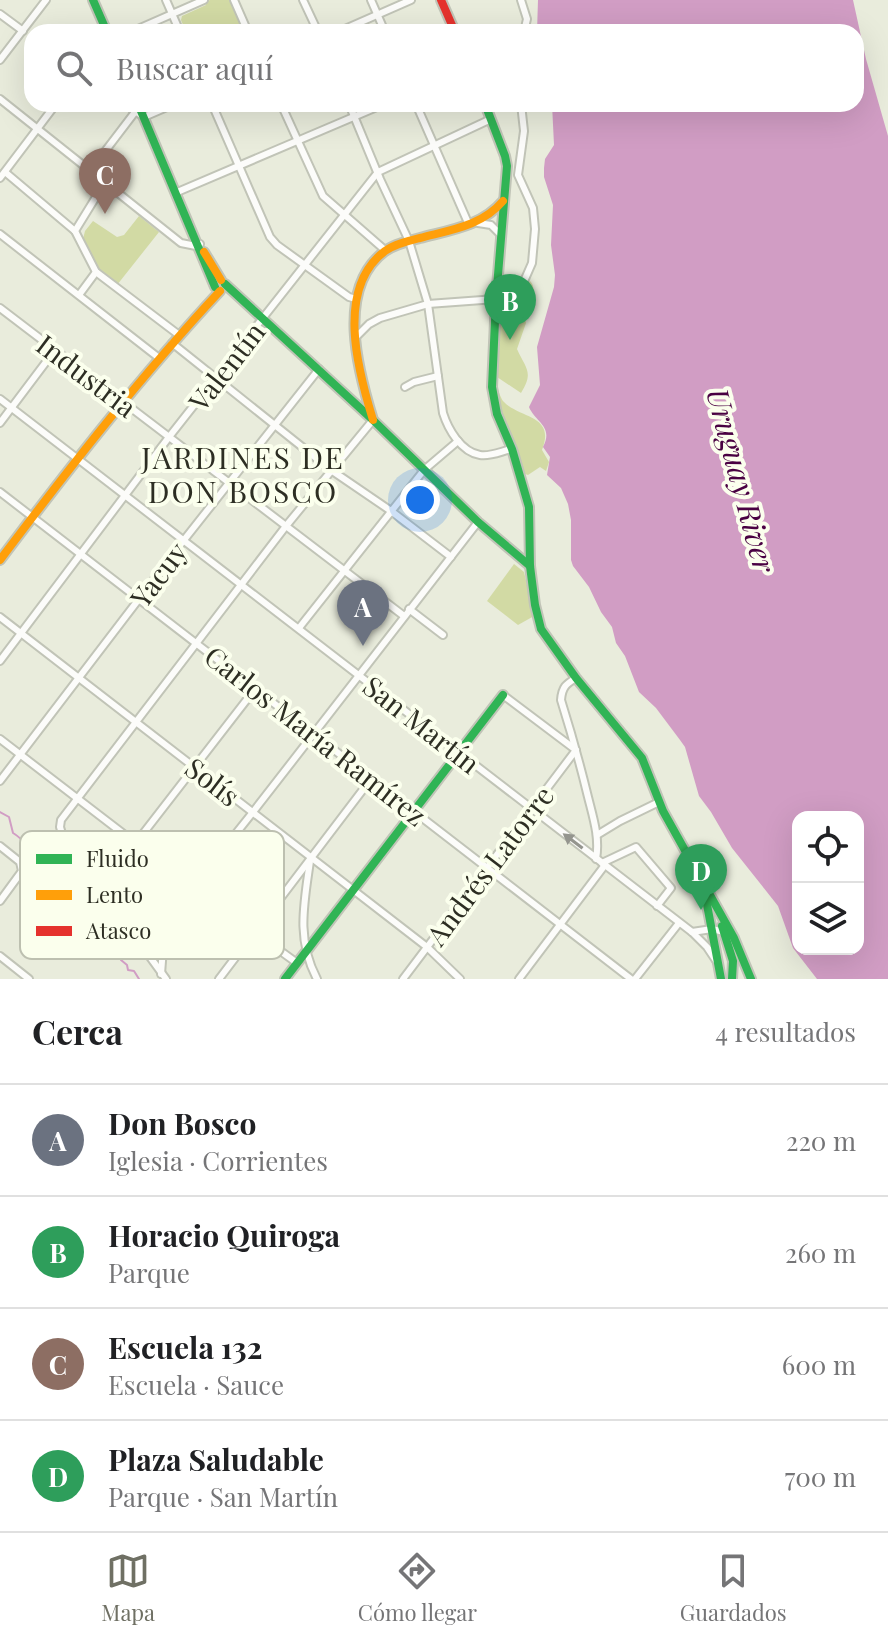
<!DOCTYPE html>
<html lang="es">
<head>
<meta charset="utf-8">
<style>
  :root { --surface:#fff; --page:#f6f6f6; --text:#202124; --muted:#757577; --line:#e0e0e0; --accent:#6f7064 }
  body { margin:0; font-family:"Playfair Display",serif; background:var(--page); color:var(--text) }
  .controls { position:absolute; right:24px; bottom:24px; display:grid; overflow:hidden; border-radius:16px; box-shadow:0 8px 32px #0002 }
  .controls button { width:72px; height:72px; display:grid; place-items:center; padding:0; border:0; border-bottom:2px solid var(--line); background:var(--surface); color:var(--text); font:40px sans-serif }
  .you { position:absolute; left:420px; top:500px; width:28px; height:28px; margin:-20px; border:6px solid #fff; border-radius:50%; background:#1a73e8; box-shadow:0 0 0 12px #1a73e833 }
  .badge { display:grid; place-items:center; width:52px; height:52px; border-radius:50%; background:var(--accent); color:#fff; font-size:26px; font-weight:700 }
  .pin { position:absolute; translate:-50% -66px; filter:drop-shadow(0 2px 4px #0008) }
  .pin::after { content:''; position:absolute; top:42px; width:28px; height:24px; background:inherit; clip-path:polygon(0 0,100% 0,50% 100%) }
  .list { margin:0; padding:0; list-style:none }
  h2 { display:flex; justify-content:space-between; align-items:center; height:104px; margin:0; padding:0 32px; font-size:34px }
  h2 small { font-size:26px; font-weight:400; color:var(--muted) }
  .list li { display:grid; grid-template-columns:52px 1fr auto; gap:24px; align-items:center; box-sizing:border-box; height:112px; padding:0 32px; border-top:2px solid var(--line) }
  .list b { display:block; font-size:30px; white-space:nowrap }
  .list p { margin:0; font-size:26px; white-space:nowrap; color:var(--muted) }
  .list em { font-size:26px; font-style:normal; color:var(--muted) }
  .icon { flex:none; width:44px; height:44px; fill:none; stroke:currentColor; stroke-width:2; stroke-linecap:round; stroke-linejoin:round }
  .map { position:relative; flex:none; width:888px; height:979px; overflow:hidden }
  .search { position:absolute; background:var(--surface); box-shadow:0 8px 32px #0002; left:24px; right:24px; top:24px; height:88px; display:flex; align-items:center; gap:20px; box-sizing:border-box; padding:0 28px; border-radius:24px; color:var(--muted); font-size:30px }
  .sheet { height:552px; background:var(--surface) }
  nav { display:flex; justify-content:space-around; align-items:center; box-sizing:border-box; height:112px; border-top:2px solid var(--line); background:var(--surface); font-size:22px; color:var(--muted) }
  nav a { display:grid; justify-items:center; gap:4px }
  nav .on { color:var(--accent) }
  .map>svg:first-child { display:block }
  .green { fill:#d2daa4 }
  .water { fill:#d19dc4; fill-rule:evenodd }
  .lines { fill:none; stroke-linecap:round; stroke-linejoin:round }
  .stream { stroke:#d19dc4; stroke-width:2 }
  .street-casing { stroke:#c1c4b7; stroke-width:10 }
  .fast-casing { stroke:#c1c4b7; stroke-width:12 }
  .slow-casing { stroke:#c1c4b7; stroke-width:12 }
  .jam-casing { stroke:#c1c4b7; stroke-width:12 }
  .street { stroke:#fcfcfa; stroke-width:6 }
  .fast { stroke:#30b455; stroke-width:8 }
  .slow { stroke:#ff9f0a; stroke-width:8 }
  .jam { stroke:#e5322d; stroke-width:8 }
  .oneway { fill:#94958e }
  .labels { text-anchor:middle; dominant-baseline:central; stroke-width:8; stroke-linejoin:round; paint-order:stroke }
  .street-label { font-size:28px; fill:#2d2e23; stroke:#fbffed }
  .neighbourhood-label { font-size:30px; letter-spacing:2px; fill:#2d2e23; stroke:#fbffed }
  .water-label { font-size:30px; font-style:italic; fill:#490142; stroke:#fbffed }
  .key { fill:#fbffed; stroke:#bdc0b0; stroke-width:2 }
  .key-label { font-size:22px; fill:#2d2e23 }
</style>
</head>
<body>
<div class="map">
<svg width="888" height="979" viewBox="0 0 888 979">
  <rect width="100%" height="100%" fill="#e9ecdc"/>
  <g class="green">
    <polygon points="210,0 231,0 245,32 186,32 181,20 182,16 206,5 205,2"/>
    <polygon points="139,216 159,232 117,285 99,271 83,239 85,231 93,221 117,237 124,235"/>
    <path d="M 530,281 C 538,289 531,305 523,312 L 526,323 L 517,349 C 526,369 534,372 521,393 L 497,377 L 499,323 C 517,311 509,310 516,296 C 519,290 526,285 530,281 Z"/>
    <path d="M 495,389 L 498,389 C 498,391 502,400 503,401 C 519,419 556,414 542,450 L 549,462 L 546,471 L 540,467 L 528,475 L 522,473 L 497,405 Z"/>
    <polygon points="514,564 524,572 534,616 518,625 487,601"/>
  </g>
  <path class="water" d="M 538,0 L 853,0 L 866,59 L 888,136 L 888,979 L 817,979 L 793,948 L 778,906 L 732,848 L 711,812 L 699,796 L 685,747 L 680,740 L 656,708 L 639,692 L 625,656 L 616,643 L 612,627 L 601,612 L 589,587 L 573,566 L 571,560 L 571,520 L 568,504 L 561,488 L 547,475 L 550,457 L 543,447 C 554,426 535,422 529,407 L 540,385 L 537,347 L 554,287 L 555,275 L 551,245 L 553,205 L 544,177 L 544,168 L 545,159 L 554,145 L 552,104 L 856,104 L 856,32 L 537,32 ZM 798,817 L 858,817 L 858,949 L 798,949 Z"/>
  <g class="lines">
    <path class="stream" d="M 0,812 L 9,817 L 13,833 C 20,837 25,844 33,849 C 42,855 51,859 61,864 C 65,866 80,883 83,887 C 93,899 91,916 99,929 C 108,929 116,932 123,938 L 121,960 L 127,965 L 128,970 L 134,971 L 139,979"/>
    <defs>
      <g id="street">
        <polyline points="166,0 180,32"/>
        <polyline points="234,0 248,32"/>
        <polyline points="303,0 318,32"/>
        <polyline points="371,0 385,32"/>
        <polyline points="521,0 527,19 524,32"/>
        <polyline points="0,14 23,31"/>
        <polyline points="131,32 204,0"/>
        <polyline points="338,32 411,0"/>
        <polyline points="0,60 46,0"/>
        <polyline points="0,99 181,243 196,246 200,244"/>
        <polyline points="125,104 144,117 174,104"/>
        <polyline points="212,104 270,237 277,245 349,297 356,299"/>
        <polyline points="281,104 323,196 386,251"/>
        <path d="M 349,104 L 380,179 L 409,241 L 428,304 L 443,413 C 448,429 461,452 480,455 C 490,457 502,451 512,449"/>
        <polyline points="416,104 469,225"/>
        <polyline points="90,171 135,112"/>
        <polyline points="5,172 75,231 96,272 179,335"/>
        <polyline points="0,178 56,104"/>
        <polyline points="175,193 384,104"/>
        <polyline points="478,223 491,225 501,235"/>
        <polyline points="75,231 99,192 98,177"/>
        <polyline points="0,234 159,358"/>
        <polyline points="79,295 96,272"/>
        <polyline points="0,308 404,616"/>
        <polyline points="495,320 525,279 532,263 535,229 533,208 518,175 524,131 521,104"/>
        <polyline points="356,337 369,324 380,318 428,304 496,299"/>
        <polyline points="172,343 331,470 391,511 451,557"/>
        <polyline points="405,387 414,382 438,376"/>
        <polyline points="0,399 692,932 707,947 717,962"/>
        <polyline points="0,423 55,350"/>
        <polyline points="0,492 631,979"/>
        <polyline points="409,609 443,635"/>
        <polyline points="0,617 427,947 460,979"/>
        <polyline points="299,628 424,470 458,441"/>
        <polyline points="0,661 169,437 378,172 491,119"/>
        <path d="M 576,678 C 566,684 562,687 561,700 C 571,732 580,764 588,797 C 593,817 600,838 596,859"/>
        <polyline points="0,739 194,888 297,963"/>
        <polyline points="0,781 184,540 319,369"/>
        <polyline points="597,835 620,821 659,802"/>
        <polyline points="0,846 20,862 22,871 0,901"/>
        <path d="M 310,861 C 304,904 296,939 317,979"/>
        <polyline points="602,863 636,847 671,888 657,906"/>
        <polyline points="118,866 255,689"/>
        <polyline points="692,932 712,929 724,932"/>
        <polyline points="144,949 253,812 478,522"/>
        <polyline points="0,956 29,979"/>
        <polyline points="161,974 165,922"/>
        <polyline points="166,979 63,837 60,827 61,820 286,526 373,420"/>
        <polyline points="219,979 371,779"/>
        <polyline points="403,979 576,750 503,695"/>
        <polyline points="519,979 605,865"/>
        <polyline points="635,979 679,923"/>
      </g>
      <g id="fast">
        <polyline points="93,0 107,32"/>
        <polyline points="138,104 215,287"/>
        <polyline points="485,104 505,156 507,166 496,299 492,387 497,414 512,449 529,507 530,566 535,605 541,629 576,678 642,758 663,811 734,938 751,979"/>
        <polyline points="225,284 373,420 478,522 530,566"/>
        <polyline points="705,894 721,979"/>
        <polyline points="722,926 733,961 732,979"/>
        <polyline points="285,979 503,695"/>
      </g>
      <g id="slow">
        <polyline points="204,252 221,280"/>
        <path d="M 373,420 C 358,371 335,288 385,251 C 395,244 408,241 420,238 C 450,230 482,226 503,201"/>
        <path d="M 0,560 C 70,467 141,376 220,291"/>
      </g>
      <polyline id="jam" points="441,0 455,32"/>
    </defs>
    <use href="#street" class="street-casing"/>
    <use href="#fast" class="fast-casing"/>
    <use href="#slow" class="slow-casing"/>
    <use href="#jam" class="jam-casing"/>
    <use href="#street" class="street"/>
    <use href="#fast" class="fast"/>
    <use href="#slow" class="slow"/>
    <use href="#jam" class="jam"/>
  </g>
  <defs><path id="oneway-solid" d="M-6-.8H1V-3.2L6.5 0L1 3.2V.8H-6Z" transform="scale(2)"/></defs>
  <use class="oneway" href="#oneway-solid" transform="translate(573 841) rotate(-143)"/>
  <g class="labels">
    <g class="street-label">
      <text transform="translate(226 366) rotate(-52)">Valentín</text>
      <text transform="translate(87 375) rotate(37)">Industria</text>
      <text transform="translate(158 574) rotate(-53)">Yacuy</text>
      <text transform="translate(422 724) rotate(38)">San Martín</text>
      <text transform="translate(316 735) rotate(38)">Carlos María Ramírez</text>
      <text transform="translate(213 781) rotate(37)">Solís</text>
      <text transform="translate(489 865) rotate(-53)">Andrés Latorre</text>
    </g>
    <g class="neighbourhood-label">
      <text x="243" y="457">JARDINES DE<tspan x="243" dy="34">DON BOSCO</tspan></text>
    </g>
    <g class="water-label">
      <text transform="translate(742 480) rotate(75)">Uruguay River</text>
    </g>
  </g>
  <rect x="20" y="831" width="264" height="128" rx="12" class="key"/>
  <rect x="36" y="854" width="36" height="10" fill="#30b455"/>
  <rect x="36" y="890" width="36" height="10" fill="#ff9f0a"/>
  <rect x="36" y="926" width="36" height="10" fill="#e5322d"/>
  <g class="key-label">
    <text x="86" y="867">Fluido</text>
    <text x="86" y="903">Lento</text>
    <text x="86" y="939">Atasco</text>
  </g>
</svg>
<div class="controls">
<button><svg class="icon" aria-label="locate" viewBox="0 0 24 24"><circle cx="12" cy="12" r="6"/><path d="M12 2v4M12 18v4M2 12h4M18 12h4"/></svg></button>
<button><svg class="icon" aria-label="layers" viewBox="0 0 24 24"><path d="M12 4l9 5-9 5-9-5zM3 14l9 5 9-5"/></svg></button>
</div>
<div class="you"></div>
<div class="pin badge" style="left:363px;top:646px;background:#6b7280">A</div>
<div class="pin badge" style="left:510px;top:340px;background:#2e9e5b">B</div>
<div class="pin badge" style="left:105px;top:214px;background:#8d6e63">C</div>
<div class="pin badge" style="left:701px;top:910px;background:#2e9e5b">D</div>
<div class="search"><svg class="icon" aria-label="search" viewBox="0 0 24 24"><circle cx="10" cy="10" r="6"/><path d="M15 15l6 6"/></svg>Buscar aquí</div>
</div>
<section class="sheet">
<h2>Cerca<small>4 resultados</small></h2>
<ul class="list">
<li><span class="badge" style="background:#6b7280">A</span><div><b>Don Bosco</b><p>Iglesia · Corrientes</p></div><em>220 m</em></li>
<li><span class="badge" style="background:#2e9e5b">B</span><div><b>Horacio Quiroga</b><p>Parque</p></div><em>260 m</em></li>
<li><span class="badge" style="background:#8d6e63">C</span><div><b>Escuela 132</b><p>Escuela · Sauce</p></div><em>600 m</em></li>
<li><span class="badge" style="background:#2e9e5b">D</span><div><b>Plaza Saludable</b><p>Parque · San Martín</p></div><em>700 m</em></li>
</ul>
</section>
<nav>
<a class="on"><svg class="icon" aria-label="map" viewBox="0 0 24 24"><path d="M3 6l6-2 6 2 6-2v14l-6 2-6-2-6 2zM9 4v14M15 6v14"/></svg>Mapa</a>
<a><svg class="icon" aria-label="directions" viewBox="0 0 24 24"><path d="M12 3l9 9-9 9-9-9zM9 14v-3h6M13 9l2 2-2 2"/></svg>Cómo llegar</a>
<a><svg class="icon" aria-label="saved" viewBox="0 0 24 24"><path d="M7 4h10v16l-5-4-5 4z"/></svg>Guardados</a>
</nav>
</body>
</html>
